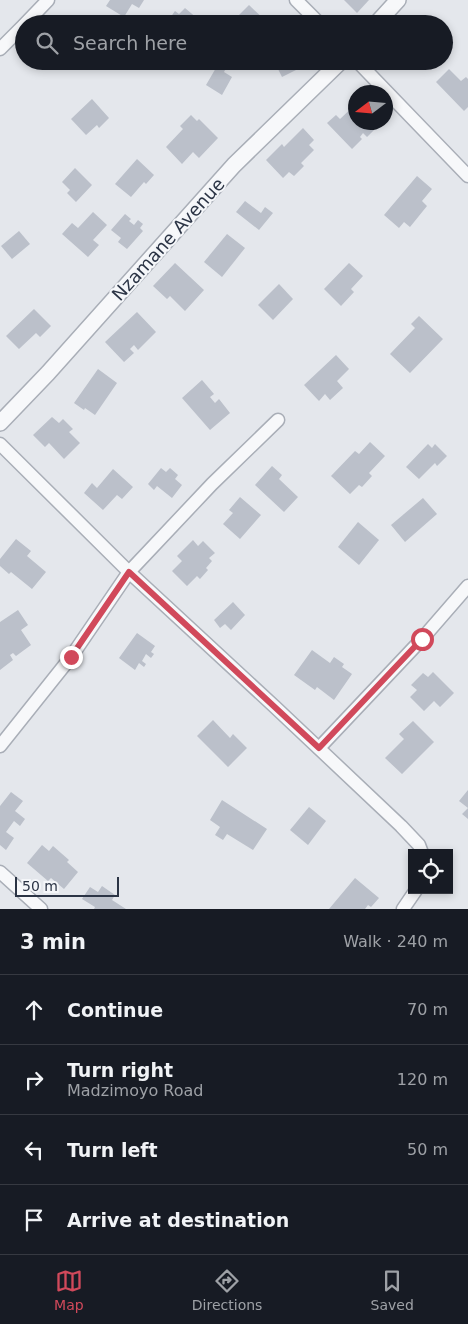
<!DOCTYPE html>
<html lang="en">
<head>
<meta charset="utf-8">
<style>
  :root { --surface:#171b24; --page:#20242c; --text:#f1f3f6; --muted:#9ea1a6; --line:#363941; --accent:#d1495b }
  body { margin:0; font-family:"DejaVu Sans",sans-serif; background:var(--page); color:var(--text) }
  .controls { position:absolute; right:15px; bottom:15px; display:grid; overflow:hidden; border-radius:0px; box-shadow:0 2px 8px #0003 }
  .controls button { width:45px; height:45px; display:grid; place-items:center; padding:0; border:0; border-bottom:1px solid var(--line); background:var(--surface); color:var(--text); font:25px sans-serif }
  .compass { position:absolute; left:348px; top:85px; width:45px; height:45px; border-radius:50%; background:var(--surface); box-shadow:0 2px 8px #0003; rotate:254deg }
  .scale { position:absolute; left:15px; bottom:12px; width:104px; box-sizing:border-box; padding-left:5px; border:2px solid #2b3445; border-top:0; font-size:14px; line-height:18px; white-space:nowrap; color:#2b3445; -webkit-text-stroke:4px #f4f6f9; paint-order:stroke }
  .stop { position:absolute; width:15px; height:15px; margin:-11px; border:4px solid #d1495b; border-radius:50%; background:#fff }
  .stop.end { background:#d1495b; border-color:#fff; box-shadow:0 1px 5px #0008 }
  .list { margin:0; padding:0; list-style:none }
  h2 { display:flex; justify-content:space-between; align-items:center; height:65px; margin:0; padding:0 20px; font-size:21px }
  h2 small { font-size:16px; font-weight:400; color:var(--muted) }
  .list li { display:grid; grid-template-columns:32px 1fr auto; gap:15px; align-items:center; box-sizing:border-box; height:70px; padding:0 20px; border-top:1px solid var(--line) }
  .list b { display:block; font-size:19px; white-space:nowrap }
  .list p { margin:0; font-size:16px; white-space:nowrap; color:var(--muted) }
  .list em { font-size:16px; font-style:normal; color:var(--muted) }
  .icon { flex:none; width:28px; height:28px; fill:none; stroke:currentColor; stroke-width:2; stroke-linecap:round; stroke-linejoin:round }
  .map { position:relative; flex:none; width:468px; height:909px; overflow:hidden }
  .search { position:absolute; background:var(--surface); box-shadow:0 2px 8px #0003; left:15px; right:15px; top:15px; height:55px; display:flex; align-items:center; gap:12px; box-sizing:border-box; padding:0 18px; border-radius:28px; color:var(--muted); font-size:19px }
  .sheet { height:345px; background:var(--surface) }
  nav { display:flex; justify-content:space-around; align-items:center; box-sizing:border-box; height:70px; border-top:1px solid var(--line); background:var(--surface); font-size:14px; color:var(--muted) }
  nav a { display:grid; justify-items:center; gap:2px }
  nav .on { color:var(--accent) }
  .map>svg:first-child { display:block }
  .building { fill:#bbc0ca }
  .lines { fill:none; stroke-linecap:round; stroke-linejoin:round }
  .minor-casing { stroke:#a9aeb7; stroke-width:15 }
  .tertiary-casing { stroke:#a9aeb7; stroke-width:18 }
  .minor { stroke:#f7f8fa; stroke-width:12 }
  .tertiary { stroke:#f7f8fa; stroke-width:15 }
  .route { stroke:#d1495b; stroke-width:6 }
  .labels { text-anchor:middle; dominant-baseline:central; stroke-width:4; stroke-linejoin:round; paint-order:stroke }
  .street-label { font-size:18px; fill:#2b3445; stroke:#f4f6f9 }
</style>
</head>
<body>
<div class="map">
<svg width="468" height="909" viewBox="0 0 468 909">
  <rect width="100%" height="100%" fill="#e4e7ec"/>
  <g class="building">
    <polygon points="110,0 144,0 139,8 132,4 124,17 106,6"/>
    <polygon points="344,0 369,0 357,13"/>
    <polygon points="249,5 269,24 237,24 234,20"/>
    <polygon points="185,8 198,19 195,22 197,24 171,24 173,21 170,18 175,11 179,14"/>
    <polygon points="90,17 99,24 85,24"/>
    <polygon points="399,19 405,24 395,24"/>
    <polygon points="77,61 93,61 87,69"/>
    <polygon points="220,61 223,61 228,64 224,72 232,77 222,95 206,85"/>
    <polygon points="274,61 291,61 296,70 282,77"/>
    <polygon points="406,61 418,61 412,67"/>
    <polygon points="449,69 461,81 466,77 468,79 468,107 464,111 436,82"/>
    <polygon points="92,99 109,118 99,128 97,125 86,135 71,119"/>
    <polygon points="356,104 356,122 375,122 371,127 374,130 367,137 363,133 360,137 362,139 352,149 327,123 336,115 340,119"/>
    <polygon points="191,115 197,121 199,119 218,138 199,158 193,152 182,164 166,147 183,129 180,126"/>
    <polygon points="303,128 314,140 309,145 314,150 301,163 304,166 294,176 289,172 283,178 266,160 282,144 284,147"/>
    <polygon points="137,159 154,175 146,184 144,182 131,197 115,184"/>
    <polygon points="75,168 92,185 76,202 67,193 70,190 62,182"/>
    <polygon points="417,176 432,189 422,201 427,206 410,227 404,222 399,228 384,215"/>
    <polygon points="245,201 261,213 265,207 273,213 259,230 236,212"/>
    <polygon points="93,212 107,225 93,240 99,245 88,257 62,234 72,223 78,228"/>
    <polygon points="125,214 131,219 129,221 134,225 138,220 143,224 140,228 143,231 127,249 118,242 121,238 111,230"/>
    <polygon points="19,231 30,244 12,259 1,246"/>
    <polygon points="227,234 245,248 222,277 204,262"/>
    <polygon points="175,263 204,290 185,311 170,296 167,299 153,286"/>
    <polygon points="349,263 363,276 351,289 354,292 341,306 324,289"/>
    <polygon points="279,284 293,299 273,320 258,305"/>
    <polygon points="34,309 51,326 40,337 36,333 19,349 6,336"/>
    <polygon points="137,312 156,332 138,350 134,345 130,349 134,353 124,362 105,342"/>
    <polygon points="419,316 443,339 410,373 390,354 415,328 411,324"/>
    <polygon points="336,355 349,369 337,381 343,388 330,400 325,394 319,401 304,385"/>
    <polygon points="98,369 117,383 95,415 85,408 84,410 74,403"/>
    <polygon points="202,380 214,394 210,397 215,403 219,399 230,413 210,430 182,398"/>
    <polygon points="52,417 59,423 63,419 73,429 69,432 80,443 64,459 49,443 45,447 33,435"/>
    <polygon points="370,442 385,456 369,473 372,476 362,487 359,485 350,494 331,476 355,451 359,454"/>
    <polygon points="428,444 432,448 435,444 447,456 437,466 435,463 419,479 406,467"/>
    <polygon points="272,466 282,475 279,479 298,497 284,512 255,485"/>
    <polygon points="161,468 166,472 170,468 178,475 175,479 182,485 172,498 157,486 154,490 148,484"/>
    <polygon points="113,469 133,487 122,499 117,495 103,510 84,493 92,483 97,488"/>
    <polygon points="240,497 261,515 240,539 223,524 233,513 229,510"/>
    <polygon points="423,498 437,514 405,542 391,525"/>
    <polygon points="358,522 379,540 359,565 338,547"/>
    <polygon points="16,539 31,551 27,556 46,572 32,589 11,572 9,574 0,566 0,559"/>
    <polygon points="193,540 198,546 203,541 215,553 209,558 212,561 206,568 208,570 200,579 197,576 187,586 172,571 182,561 177,556"/>
    <polygon points="233,602 245,615 231,630 225,624 220,628 214,620"/>
    <polygon points="18,610 28,625 21,630 31,645 16,656 13,653 10,655 13,660 0,670 0,622"/>
    <polygon points="137,633 155,646 151,652 154,654 151,658 146,654 142,661 146,664 144,667 139,663 135,670 119,658"/>
    <polygon points="312,650 330,663 334,657 344,664 342,667 352,674 334,700 317,687 315,690 294,675"/>
    <polygon points="433,672 454,693 440,707 434,701 424,711 410,697 417,690 411,685 423,673 428,677"/>
    <polygon points="213,720 230,738 233,734 247,748 228,767 197,736"/>
    <polygon points="413,721 434,742 402,774 385,758 404,739 399,734"/>
    <polygon points="468,790 468,819 462,814 468,808 459,801"/>
    <polygon points="11,792 23,801 15,811 25,819 20,826 14,821 6,832 14,838 6,850 0,845 0,806"/>
    <polygon points="222,800 267,829 253,850 227,834 223,840 215,835 220,827 210,820"/>
    <polygon points="309,807 326,821 308,845 290,830"/>
    <polygon points="42,845 49,851 53,846 69,860 67,862 78,872 64,889 51,878 48,881 27,863"/>
    <polygon points="355,878 379,898 371,907 368,905 365,909 329,909"/>
    <polygon points="102,886 115,895 112,900 126,909 94,909 95,907 82,899 90,887 98,892"/>
  </g>
  <g class="lines">
    <defs>
      <g id="minor">
        <polyline points="296,0 320,24"/>
        <polyline points="25,24 48,0"/>
        <polyline points="0,49 24,25"/>
        <polyline points="357,61 468,176"/>
        <polyline points="0,444 129,572 275,707 401,826 419,845 422,853"/>
        <polyline points="0,746 71,657 129,572 212,484 278,420"/>
        <polyline points="319,748 422,639 468,586"/>
        <polyline points="0,872 41,909"/>
        <polyline points="403,909 416,890"/>
      </g>
      <g id="tertiary">
        <polyline points="376,24 398,0"/>
        <polyline points="0,423 48,373 234,165 341,61"/>
      </g>
    </defs>
    <use href="#minor" class="minor-casing"/>
    <use href="#tertiary" class="tertiary-casing"/>
    <use href="#minor" class="minor"/>
    <use href="#tertiary" class="tertiary"/>
  </g>
  <g class="lines">
    <polyline class="route" points="71,657 129,572 319,748 422,639"/>
  </g>
  <g class="labels">
    <g class="street-label">
      <text transform="translate(168 239) rotate(-48)">Nzamane Avenue</text>
    </g>
  </g>
</svg>
<div class="controls">
<button><svg class="icon" aria-label="locate" viewBox="0 0 24 24"><circle cx="12" cy="12" r="6"/><path d="M12 2v4M12 18v4M2 12h4M18 12h4"/></svg></button>
</div>
<svg class="compass" viewBox="-18 -18 36 36"><path d="M0-13l5 13h-10z" fill="#e53935"/><path d="M0 13l5-13h-10z" fill="#9ea1a6"/></svg>
<div class="scale">50 m</div>
<div class="stop" style="left:422px;top:639px"></div>
<div class="stop end" style="left:71px;top:657px"></div>
<div class="search"><svg class="icon" aria-label="search" viewBox="0 0 24 24"><circle cx="10" cy="10" r="6"/><path d="M15 15l6 6"/></svg>Search here</div>
</div>
<section class="sheet">
<h2>3 min<small>Walk · 240 m</small></h2>
<ul class="list">
<li><svg class="icon" aria-label="ahead" viewBox="0 0 24 24"><path d="M12 20V5M6 11l6-6 6 6"/></svg><div><b>Continue</b></div><em>70 m</em></li>
<li><svg class="icon" aria-label="right" viewBox="0 0 24 24"><path d="M7 20v-9h11M14 6l5 5-5 5"/></svg><div><b>Turn right</b><p>Madzimoyo Road</p></div><em>120 m</em></li>
<li><svg class="icon" aria-label="left" viewBox="0 0 24 24"><path d="M17 20v-9H6M10 6l-5 5 5 5"/></svg><div><b>Turn left</b></div><em>50 m</em></li>
<li><svg class="icon" aria-label="arrive" viewBox="0 0 24 24"><path d="M6 21V4h12l-3 4 3 4H6"/></svg><div><b>Arrive at destination</b></div></li>
</ul>
</section>
<nav>
<a class="on"><svg class="icon" aria-label="map" viewBox="0 0 24 24"><path d="M3 6l6-2 6 2 6-2v14l-6 2-6-2-6 2zM9 4v14M15 6v14"/></svg>Map</a>
<a><svg class="icon" aria-label="directions" viewBox="0 0 24 24"><path d="M12 3l9 9-9 9-9-9zM9 14v-3h6M13 9l2 2-2 2"/></svg>Directions</a>
<a><svg class="icon" aria-label="saved" viewBox="0 0 24 24"><path d="M7 4h10v16l-5-4-5 4z"/></svg>Saved</a>
</nav>
</body>
</html>
